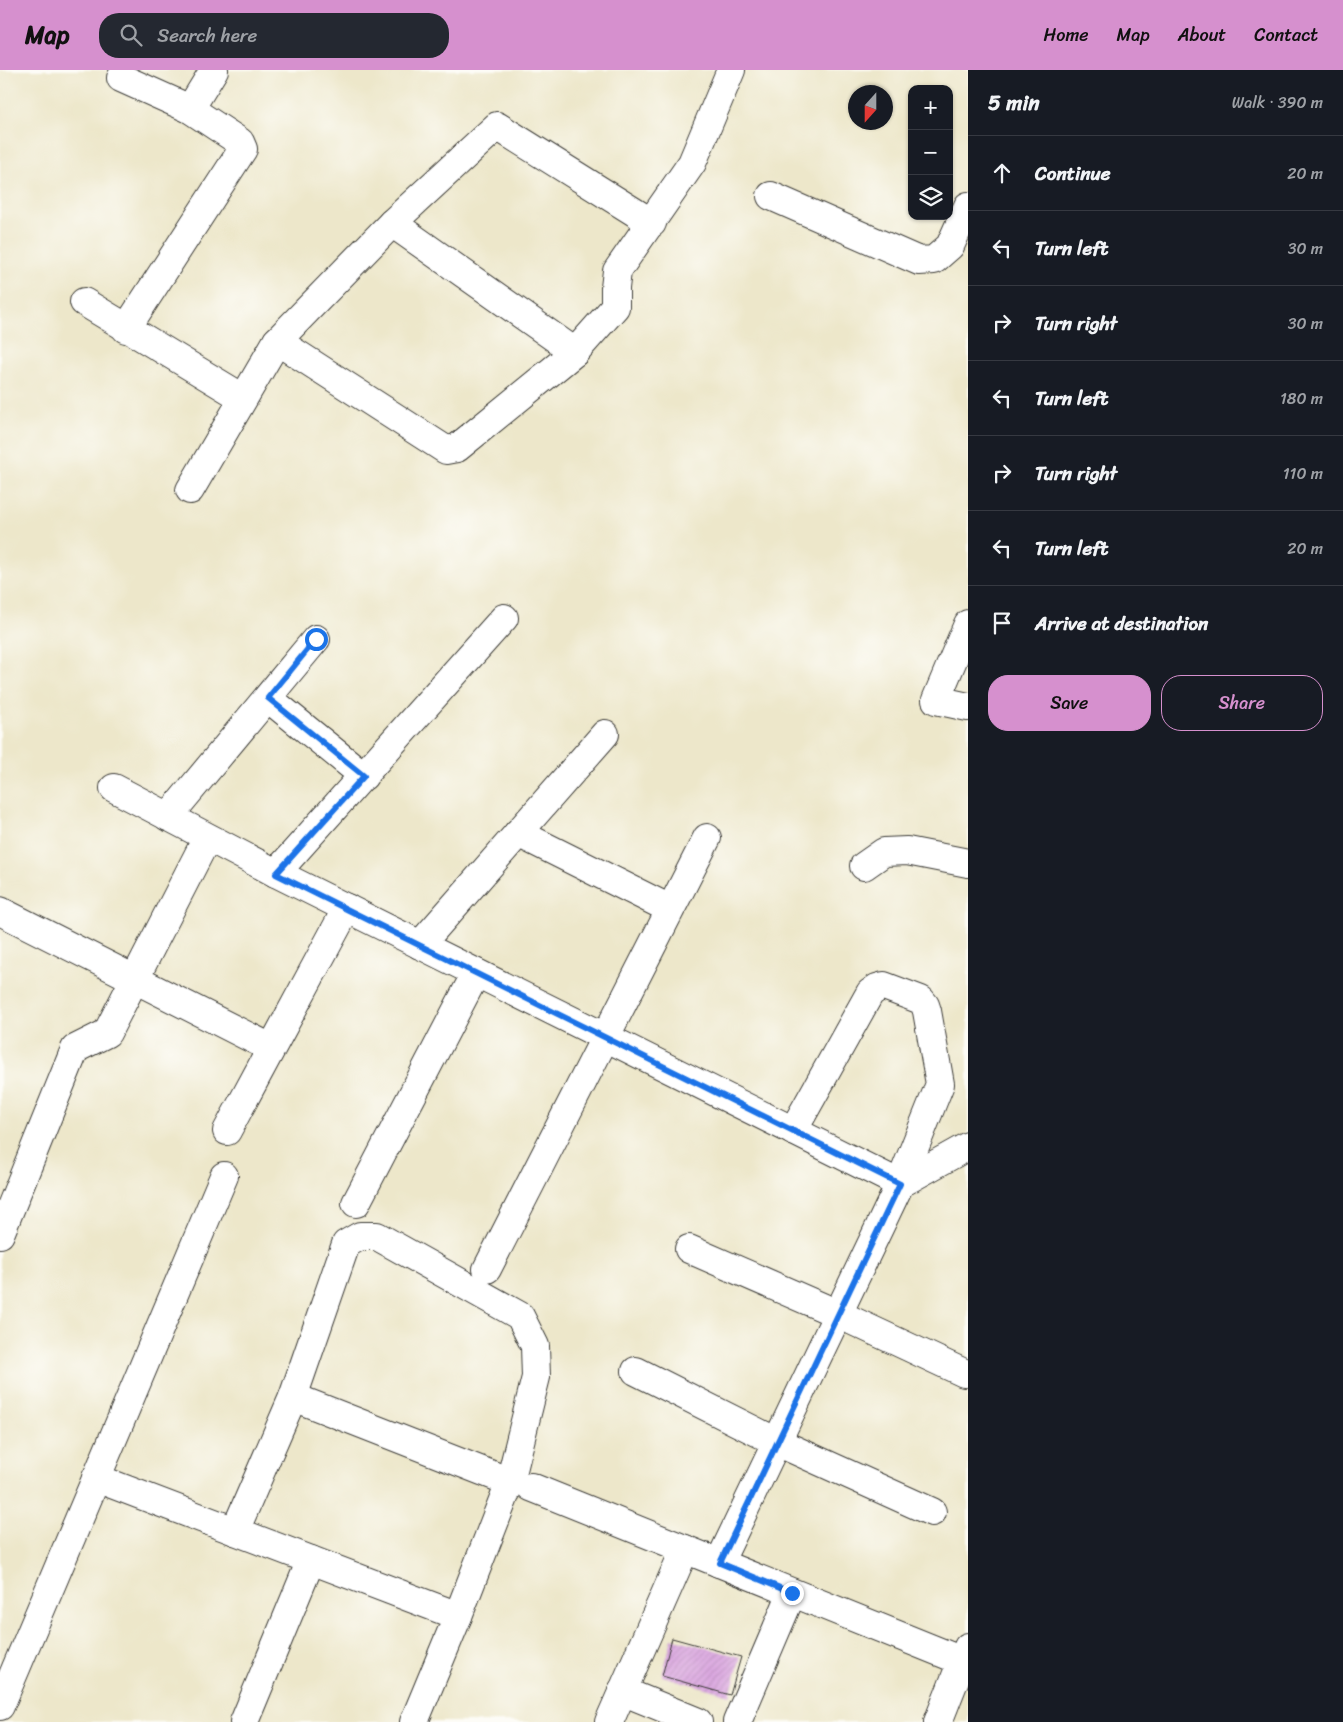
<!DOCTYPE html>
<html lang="en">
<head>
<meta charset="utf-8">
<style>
  :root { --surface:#171b24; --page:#242831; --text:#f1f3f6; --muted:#9ea1a6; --line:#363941; --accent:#d690ce }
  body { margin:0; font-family:Sriracha,sans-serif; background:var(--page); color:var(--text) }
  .controls { position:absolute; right:15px; top:15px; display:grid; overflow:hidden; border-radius:10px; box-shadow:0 1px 4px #0004 }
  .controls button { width:45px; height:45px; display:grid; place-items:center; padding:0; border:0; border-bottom:1px solid var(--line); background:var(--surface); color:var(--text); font:25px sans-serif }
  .compass { position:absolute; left:848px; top:15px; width:45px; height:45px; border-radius:50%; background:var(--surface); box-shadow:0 1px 4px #0004; rotate:201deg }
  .stop { position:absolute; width:15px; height:15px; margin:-11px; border:4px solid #1a73e8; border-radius:50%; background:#fff }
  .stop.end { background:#1a73e8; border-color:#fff; box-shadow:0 1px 5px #0008 }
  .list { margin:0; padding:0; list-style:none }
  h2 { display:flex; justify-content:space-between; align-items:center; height:65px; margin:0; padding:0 20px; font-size:21px }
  h2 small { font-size:16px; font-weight:400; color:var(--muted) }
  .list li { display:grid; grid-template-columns:32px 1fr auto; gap:15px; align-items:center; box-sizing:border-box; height:75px; padding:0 20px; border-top:1px solid var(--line) }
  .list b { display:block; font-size:19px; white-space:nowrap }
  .list em { font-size:16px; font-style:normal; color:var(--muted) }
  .actions { display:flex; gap:10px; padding:15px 20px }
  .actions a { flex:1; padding:11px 0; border:1px solid var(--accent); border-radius:20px; text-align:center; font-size:18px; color:var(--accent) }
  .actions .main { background:var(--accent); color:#111 }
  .icon { flex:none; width:28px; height:28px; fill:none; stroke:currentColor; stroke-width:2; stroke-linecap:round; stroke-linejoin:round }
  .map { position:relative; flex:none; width:968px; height:1652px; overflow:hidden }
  header { display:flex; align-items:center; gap:30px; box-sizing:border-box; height:70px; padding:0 25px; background:var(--accent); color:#111 }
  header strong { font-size:24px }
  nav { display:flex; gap:28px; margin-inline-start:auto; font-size:18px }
  .search { width:350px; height:45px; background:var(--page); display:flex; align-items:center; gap:12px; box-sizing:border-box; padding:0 18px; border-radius:20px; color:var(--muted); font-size:19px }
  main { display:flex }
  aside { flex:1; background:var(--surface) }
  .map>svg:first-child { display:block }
  .building { fill:url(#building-hatch) }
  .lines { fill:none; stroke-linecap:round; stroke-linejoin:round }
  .minor-casing { stroke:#3b3a36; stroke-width:30 }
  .minor { stroke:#fff; stroke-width:28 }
  .route { stroke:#1a73e8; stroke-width:6 }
</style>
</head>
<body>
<header>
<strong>Map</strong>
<div class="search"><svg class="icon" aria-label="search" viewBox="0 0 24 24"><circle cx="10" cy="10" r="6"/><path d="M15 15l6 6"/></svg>Search here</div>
<nav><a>Home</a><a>Map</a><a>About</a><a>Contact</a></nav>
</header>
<main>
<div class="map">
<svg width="968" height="1652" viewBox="0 0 968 1652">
  <defs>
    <pattern id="building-hatch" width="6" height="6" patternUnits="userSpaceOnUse" patternTransform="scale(1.25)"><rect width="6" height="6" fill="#d8a1de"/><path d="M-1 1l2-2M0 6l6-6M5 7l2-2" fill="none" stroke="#b98abe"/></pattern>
  </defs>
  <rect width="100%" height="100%" fill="#fdfcf7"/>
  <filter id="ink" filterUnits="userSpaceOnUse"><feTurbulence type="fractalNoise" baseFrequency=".02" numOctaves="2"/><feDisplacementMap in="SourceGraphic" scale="10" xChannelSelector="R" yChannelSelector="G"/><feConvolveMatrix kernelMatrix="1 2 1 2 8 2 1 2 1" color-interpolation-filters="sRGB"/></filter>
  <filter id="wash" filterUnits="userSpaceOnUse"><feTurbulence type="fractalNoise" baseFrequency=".0096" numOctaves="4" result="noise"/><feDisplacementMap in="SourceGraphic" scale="20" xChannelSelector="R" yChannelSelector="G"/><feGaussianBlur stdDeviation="1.12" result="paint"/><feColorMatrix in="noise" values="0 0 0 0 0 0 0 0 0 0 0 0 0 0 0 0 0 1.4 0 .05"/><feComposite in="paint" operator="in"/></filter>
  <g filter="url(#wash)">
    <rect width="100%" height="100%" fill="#ede7ca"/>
    <g id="blocks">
      <polygon class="building" points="672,1568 741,1587 730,1625 662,1606"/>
    </g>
  </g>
  <g filter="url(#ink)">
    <use href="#blocks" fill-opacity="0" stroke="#3b3a36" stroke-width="1"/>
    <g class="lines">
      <defs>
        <g id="minor">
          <polyline points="121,8 190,39 240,72 243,79 126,259"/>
          <polyline points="190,39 214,0"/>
          <polyline points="771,126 919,191 934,190 950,176 968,136"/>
          <polyline points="392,153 575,282"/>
          <polyline points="84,232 243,328"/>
          <polyline points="277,271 446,380 457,378 575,282 615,237 615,218 617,201 692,93 731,0"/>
          <polyline points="190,420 277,271 392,153 497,56 652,153"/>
          <polyline points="968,554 936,630 968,637"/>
          <polyline points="268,628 364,706"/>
          <polyline points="114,718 276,803 900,1114 968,1076"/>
          <polyline points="168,747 316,569"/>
          <polyline points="518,763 670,839"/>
          <polyline points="864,796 884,782 907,781 968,793"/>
          <polyline points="276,803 504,548"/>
          <polyline points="0,841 271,978"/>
          <polyline points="420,875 605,664"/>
          <polyline points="227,1061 347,838"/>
          <polyline points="356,1133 476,903"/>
          <polyline points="0,1164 75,979 107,963 207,768"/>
          <polyline points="689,1179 838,1244 964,1303"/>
          <polyline points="487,1199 707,768"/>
          <polyline points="636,1301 777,1372 932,1442"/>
          <polyline points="293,1327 510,1412"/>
          <polyline points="96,1408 458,1546"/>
          <polyline points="531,1417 962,1591 968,1577"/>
          <polyline points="235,1461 293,1327 346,1174 360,1166 377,1166 520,1246 535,1276 536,1307 510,1412 458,1546 414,1652"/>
          <polyline points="719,1493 900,1114 940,1014 927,941 925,935 921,930 884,916 877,918 870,923 793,1061"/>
          <polyline points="622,1621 698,1652"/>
          <polyline points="0,1636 224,1106"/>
          <polyline points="244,1652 311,1490"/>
          <polyline points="609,1652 685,1479"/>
          <polyline points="737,1652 792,1523"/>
          <polyline points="938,1652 962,1591"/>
        </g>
      </defs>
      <use href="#minor" class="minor-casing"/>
      <use href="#minor" class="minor"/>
    </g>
  </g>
  <g class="lines" filter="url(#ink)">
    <polyline class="route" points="316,569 268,628 364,706 276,804 900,1114 720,1493 792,1523"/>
  </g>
</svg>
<div class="controls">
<button>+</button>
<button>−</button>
<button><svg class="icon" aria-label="layers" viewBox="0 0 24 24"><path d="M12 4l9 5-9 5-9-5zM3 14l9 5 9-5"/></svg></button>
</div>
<svg class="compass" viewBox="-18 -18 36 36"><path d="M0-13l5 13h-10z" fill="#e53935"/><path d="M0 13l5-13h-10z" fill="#9ea1a6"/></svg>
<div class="stop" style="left:316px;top:569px"></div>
<div class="stop end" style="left:792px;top:1523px"></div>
</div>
<aside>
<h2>5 min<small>Walk · 390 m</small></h2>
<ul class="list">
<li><svg class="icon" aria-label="ahead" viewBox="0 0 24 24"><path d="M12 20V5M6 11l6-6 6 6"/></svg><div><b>Continue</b></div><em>20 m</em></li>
<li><svg class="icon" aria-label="left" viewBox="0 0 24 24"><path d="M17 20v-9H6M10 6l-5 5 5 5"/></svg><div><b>Turn left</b></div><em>30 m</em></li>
<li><svg class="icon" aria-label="right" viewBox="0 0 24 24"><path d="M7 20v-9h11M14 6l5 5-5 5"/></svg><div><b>Turn right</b></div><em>30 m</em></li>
<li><svg class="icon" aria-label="left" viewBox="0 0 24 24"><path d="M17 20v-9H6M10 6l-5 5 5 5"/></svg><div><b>Turn left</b></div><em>180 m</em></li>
<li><svg class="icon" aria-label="right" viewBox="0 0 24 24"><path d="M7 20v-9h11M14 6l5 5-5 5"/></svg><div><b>Turn right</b></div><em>110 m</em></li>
<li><svg class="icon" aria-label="left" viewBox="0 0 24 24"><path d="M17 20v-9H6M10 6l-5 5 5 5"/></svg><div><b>Turn left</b></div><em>20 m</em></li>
<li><svg class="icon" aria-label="arrive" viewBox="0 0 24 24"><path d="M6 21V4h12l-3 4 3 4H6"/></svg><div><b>Arrive at destination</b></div></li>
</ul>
<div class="actions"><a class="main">Save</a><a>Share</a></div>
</aside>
</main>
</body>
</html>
